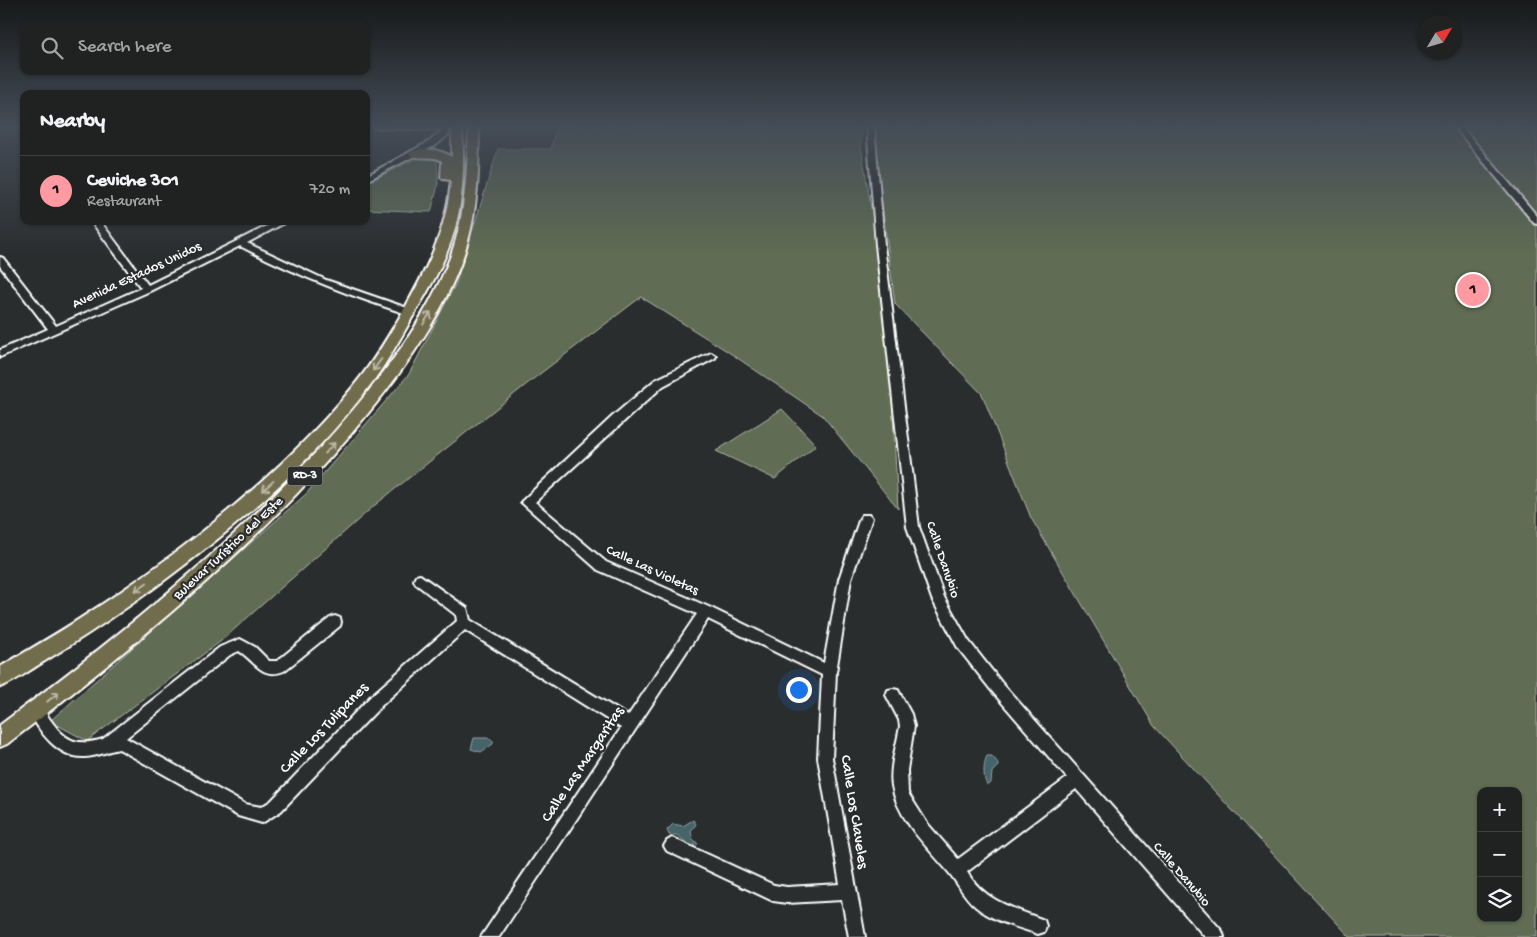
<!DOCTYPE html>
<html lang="en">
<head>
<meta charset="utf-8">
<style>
  :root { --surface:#202222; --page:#2d2f2f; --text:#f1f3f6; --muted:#a2a4a5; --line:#3d3f40; --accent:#ff9aa2 }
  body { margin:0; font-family:"Gochi Hand",sans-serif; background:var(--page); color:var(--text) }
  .controls { position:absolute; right:15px; bottom:15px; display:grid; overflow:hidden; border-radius:10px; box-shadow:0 1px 4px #0004 }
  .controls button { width:45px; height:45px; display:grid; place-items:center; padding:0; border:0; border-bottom:1px solid var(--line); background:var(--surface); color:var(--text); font:25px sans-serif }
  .compass { position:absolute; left:1417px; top:15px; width:45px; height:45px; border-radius:50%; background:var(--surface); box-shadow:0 1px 4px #0004; rotate:52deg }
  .you { position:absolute; left:798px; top:689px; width:18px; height:18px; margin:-12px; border:4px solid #fff; border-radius:50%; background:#1a73e8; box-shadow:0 0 0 8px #1a73e833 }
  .badge { display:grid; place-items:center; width:32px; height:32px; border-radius:50%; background:var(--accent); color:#111; font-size:16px; font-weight:700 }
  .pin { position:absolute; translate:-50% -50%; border:2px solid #fff; box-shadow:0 1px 5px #0006 }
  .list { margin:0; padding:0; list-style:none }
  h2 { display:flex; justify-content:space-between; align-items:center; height:65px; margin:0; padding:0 20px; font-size:21px }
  h2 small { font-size:16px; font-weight:400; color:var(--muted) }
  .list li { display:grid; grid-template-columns:32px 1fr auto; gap:15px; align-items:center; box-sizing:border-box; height:70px; padding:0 20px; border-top:1px solid var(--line) }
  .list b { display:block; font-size:19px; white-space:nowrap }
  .list p { margin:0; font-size:16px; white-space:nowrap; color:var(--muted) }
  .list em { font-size:16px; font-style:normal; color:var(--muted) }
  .icon { flex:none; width:28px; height:28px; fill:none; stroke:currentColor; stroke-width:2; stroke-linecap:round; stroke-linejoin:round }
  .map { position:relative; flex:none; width:1537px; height:937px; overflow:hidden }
  .search { position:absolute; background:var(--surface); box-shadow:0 1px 4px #0004; left:20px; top:20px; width:350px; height:55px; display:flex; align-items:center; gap:12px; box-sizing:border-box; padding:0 18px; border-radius:10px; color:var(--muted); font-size:19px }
  .panel { position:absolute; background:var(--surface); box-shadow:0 1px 4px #0004; left:20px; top:90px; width:350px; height:135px; border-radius:10px }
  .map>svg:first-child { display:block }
  .green { fill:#616c53; stroke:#b0b6a9; fill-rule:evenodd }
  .water { fill:#456368; stroke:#8fa1a4 }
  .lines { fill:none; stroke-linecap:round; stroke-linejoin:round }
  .minor-casing { stroke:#fff; stroke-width:4 }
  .highway-casing { stroke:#fff; stroke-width:4 }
  .minor { fill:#2a2d2e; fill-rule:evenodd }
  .highway { fill:#716c4b; fill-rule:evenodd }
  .oneway { stroke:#b8b6a5 }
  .labels { text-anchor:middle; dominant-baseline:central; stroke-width:4.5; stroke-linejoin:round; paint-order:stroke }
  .shield { fill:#2a2d2e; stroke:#bfc0c0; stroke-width:1 }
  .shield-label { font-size:12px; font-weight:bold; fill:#fff }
  .street-label { font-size:14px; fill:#fff; stroke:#2a2d2e }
  .near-street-label { font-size:16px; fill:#fff; stroke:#2a2d2e }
</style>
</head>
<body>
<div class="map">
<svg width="1537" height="937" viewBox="0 0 1537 937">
  <rect width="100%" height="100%" fill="#2a2d2e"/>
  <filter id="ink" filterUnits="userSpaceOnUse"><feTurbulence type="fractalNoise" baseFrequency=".02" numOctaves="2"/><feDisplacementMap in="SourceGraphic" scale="10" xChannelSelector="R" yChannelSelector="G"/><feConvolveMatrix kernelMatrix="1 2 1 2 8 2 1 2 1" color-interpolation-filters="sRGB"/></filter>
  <g filter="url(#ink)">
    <g class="green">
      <polygon points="556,126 862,126 861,146 887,306 898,509 823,416 727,351 641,297 537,376 375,505 221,641 87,741 50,721 306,494 409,374 456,283 498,149 551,149"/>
      <path d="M 875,126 L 1537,126 L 1537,937 L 1350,937 L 1154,726 L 1031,518 L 982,394 L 895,304 L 879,180 ZM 1481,791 L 1518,791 L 1518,918 L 1481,918 Z"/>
      <polygon points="427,156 437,160 438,185 431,212 366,209 366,183 411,161"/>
      <polygon points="782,409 816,445 775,479 716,451"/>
    </g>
    <g class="water">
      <polygon points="474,738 488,738 493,741 493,744 481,752 471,749"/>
      <path d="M 987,756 L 992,756 L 998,763 L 998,766 L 992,772 L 991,783 L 987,785 C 983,779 983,763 987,756 Z"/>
      <polygon points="693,820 696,824 691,831 692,838 698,844 691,846 677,835 669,835 667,830 673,824 683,826"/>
    </g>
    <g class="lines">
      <defs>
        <g id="minor">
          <polygon points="18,126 24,126 24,131"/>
          <polygon points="373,126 451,126 448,135 436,145 366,181 366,176 430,141 442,130 376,128"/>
          <path d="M 867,126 L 874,126 L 884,245 L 919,527 L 944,597 L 968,640 L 1001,682 L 1222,931 L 1224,937 L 1205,937 L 1076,789 L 967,872 C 985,902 1014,908 1044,920 L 1046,926 L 1044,932 L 1038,934 C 1017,927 993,921 976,907 C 964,897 959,885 950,874 C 929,848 898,821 892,786 C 889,767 897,745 900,726 L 899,720 L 886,695 L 888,690 L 893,689 L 898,690 L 911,714 L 914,726 L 907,770 L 908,793 L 927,823 L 958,859 L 1067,778 L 991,690 L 958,648 L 932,599 L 907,527 L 876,245 Z"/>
          <polygon points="1454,126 1461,126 1537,216 1537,224 1534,223"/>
          <path d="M 91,221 L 100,221 L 148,285 L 277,221 L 288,221 L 247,243 L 326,280 L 413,310 L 415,312 L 410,315 L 407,314 C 349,296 294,274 240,246 L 150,291 L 0,357 L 0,350 L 48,329 L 0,266 L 0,257 L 3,258 L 56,326 L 141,288 Z"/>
          <path d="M 711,353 L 716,356 L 715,358 L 663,386 L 535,502 L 606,562 L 711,608 L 824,663 L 839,579 L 860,518 L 862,515 L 870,515 L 872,518 L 851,579 L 836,672 L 832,758 L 865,937 L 849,937 L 842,900 L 787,903 L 773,901 L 667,851 L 664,846 L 667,841 L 672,838 L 774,885 L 787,887 L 840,884 L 818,758 L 822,675 L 708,619 L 499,937 L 481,937 L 621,728 L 465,630 L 382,705 L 281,811 L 262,823 L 238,816 L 119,749 C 107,751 96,757 84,757 C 58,758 38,731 29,710 L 31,705 L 36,703 C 43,706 45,712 49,718 C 65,741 76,747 103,739 L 220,647 L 240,639 L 255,647 L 269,661 L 277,661 L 330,618 L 335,616 L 340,618 L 341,622 L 340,626 L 284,671 C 262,680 255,661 239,651 L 230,655 L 126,738 L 245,804 L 261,807 L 271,801 L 372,695 L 457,621 L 456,615 L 416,584 L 414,580 L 416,576 L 420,575 L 467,608 L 470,620 L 628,716 L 697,614 L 598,570 L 521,502 L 613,416 L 655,380 Z"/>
        </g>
        <g id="highway">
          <path d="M 452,126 L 462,126 C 464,162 464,198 454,232 C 445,263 428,291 412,318 C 400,339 388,361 374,380 C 312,466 221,540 136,601 C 105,623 73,644 40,664 C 27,672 14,682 0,687 L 0,667 C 28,650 57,634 84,616 C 182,553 292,467 363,374 C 376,357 387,338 398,320 C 424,275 447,232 451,180 L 443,179 L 441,177 L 442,161 C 432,154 418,161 409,154 C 419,145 442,150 452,157 Z"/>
          <path d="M 469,126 L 479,126 C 479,169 478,213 464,254 C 441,322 396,381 350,435 C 249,553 130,650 7,744 L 0,747 L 0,725 C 120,636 237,542 336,430 C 382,377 426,321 451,255 C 466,214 467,169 469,126 Z"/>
        </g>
      </defs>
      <use href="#minor" class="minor-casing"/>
      <use href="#highway" class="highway-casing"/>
      <use href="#minor" class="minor"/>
      <use href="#highway" class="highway"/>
    </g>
    <defs><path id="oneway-shaft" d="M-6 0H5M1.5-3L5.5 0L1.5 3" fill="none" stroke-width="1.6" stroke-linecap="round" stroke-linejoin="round" transform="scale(1.25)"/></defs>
    <g class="oneway">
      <use href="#oneway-shaft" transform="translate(427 318) rotate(-59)"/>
      <use href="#oneway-shaft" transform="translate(377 365) rotate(126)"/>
      <use href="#oneway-shaft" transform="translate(330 448) rotate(-48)"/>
      <use href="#oneway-shaft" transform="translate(268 486) rotate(137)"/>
      <use href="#oneway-shaft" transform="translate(141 587) rotate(144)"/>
      <use href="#oneway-shaft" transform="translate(53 697) rotate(-38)"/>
    </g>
  </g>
  <linearGradient id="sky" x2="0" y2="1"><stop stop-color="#171919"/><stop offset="0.49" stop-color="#444c57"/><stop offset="1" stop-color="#444c57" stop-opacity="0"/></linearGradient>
  <rect width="1537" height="257" fill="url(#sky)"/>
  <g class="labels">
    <rect class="shield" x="287.5" y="466.5" width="35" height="19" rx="4"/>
    <g class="shield-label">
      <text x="305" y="476">RD-3</text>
    </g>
    <g class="street-label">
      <text transform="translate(137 276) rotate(-25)">Avenida Estados Unidos</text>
      <text transform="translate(229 549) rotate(-43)">Bulevar Turístico del Este</text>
      <text transform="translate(942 560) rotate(71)">Calle Danubio</text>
      <text transform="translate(652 571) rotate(25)">Calle Las Violetas</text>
      <text transform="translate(1181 875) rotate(49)">Calle Danubio</text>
    </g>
    <g class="near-street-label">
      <text transform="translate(325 729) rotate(-46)">Calle Los Tulipanes</text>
      <text transform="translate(584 765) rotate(-56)">Calle Las Margaritas</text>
      <text transform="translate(853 812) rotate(81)">Calle Los Claveles</text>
    </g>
  </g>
</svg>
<div class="controls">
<button>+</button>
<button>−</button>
<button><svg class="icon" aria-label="layers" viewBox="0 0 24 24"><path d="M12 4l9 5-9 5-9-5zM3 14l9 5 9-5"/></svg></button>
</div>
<svg class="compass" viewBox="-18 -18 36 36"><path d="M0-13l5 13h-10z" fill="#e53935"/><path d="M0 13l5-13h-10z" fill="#a2a4a5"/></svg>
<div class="you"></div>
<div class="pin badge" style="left:1473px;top:290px">1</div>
<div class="search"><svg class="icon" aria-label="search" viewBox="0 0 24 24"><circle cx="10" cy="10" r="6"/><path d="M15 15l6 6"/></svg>Search here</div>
<section class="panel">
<h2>Nearby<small></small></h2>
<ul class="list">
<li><span class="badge">1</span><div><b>Ceviche 301</b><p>Restaurant</p></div><em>720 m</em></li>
</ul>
</section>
</div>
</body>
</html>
